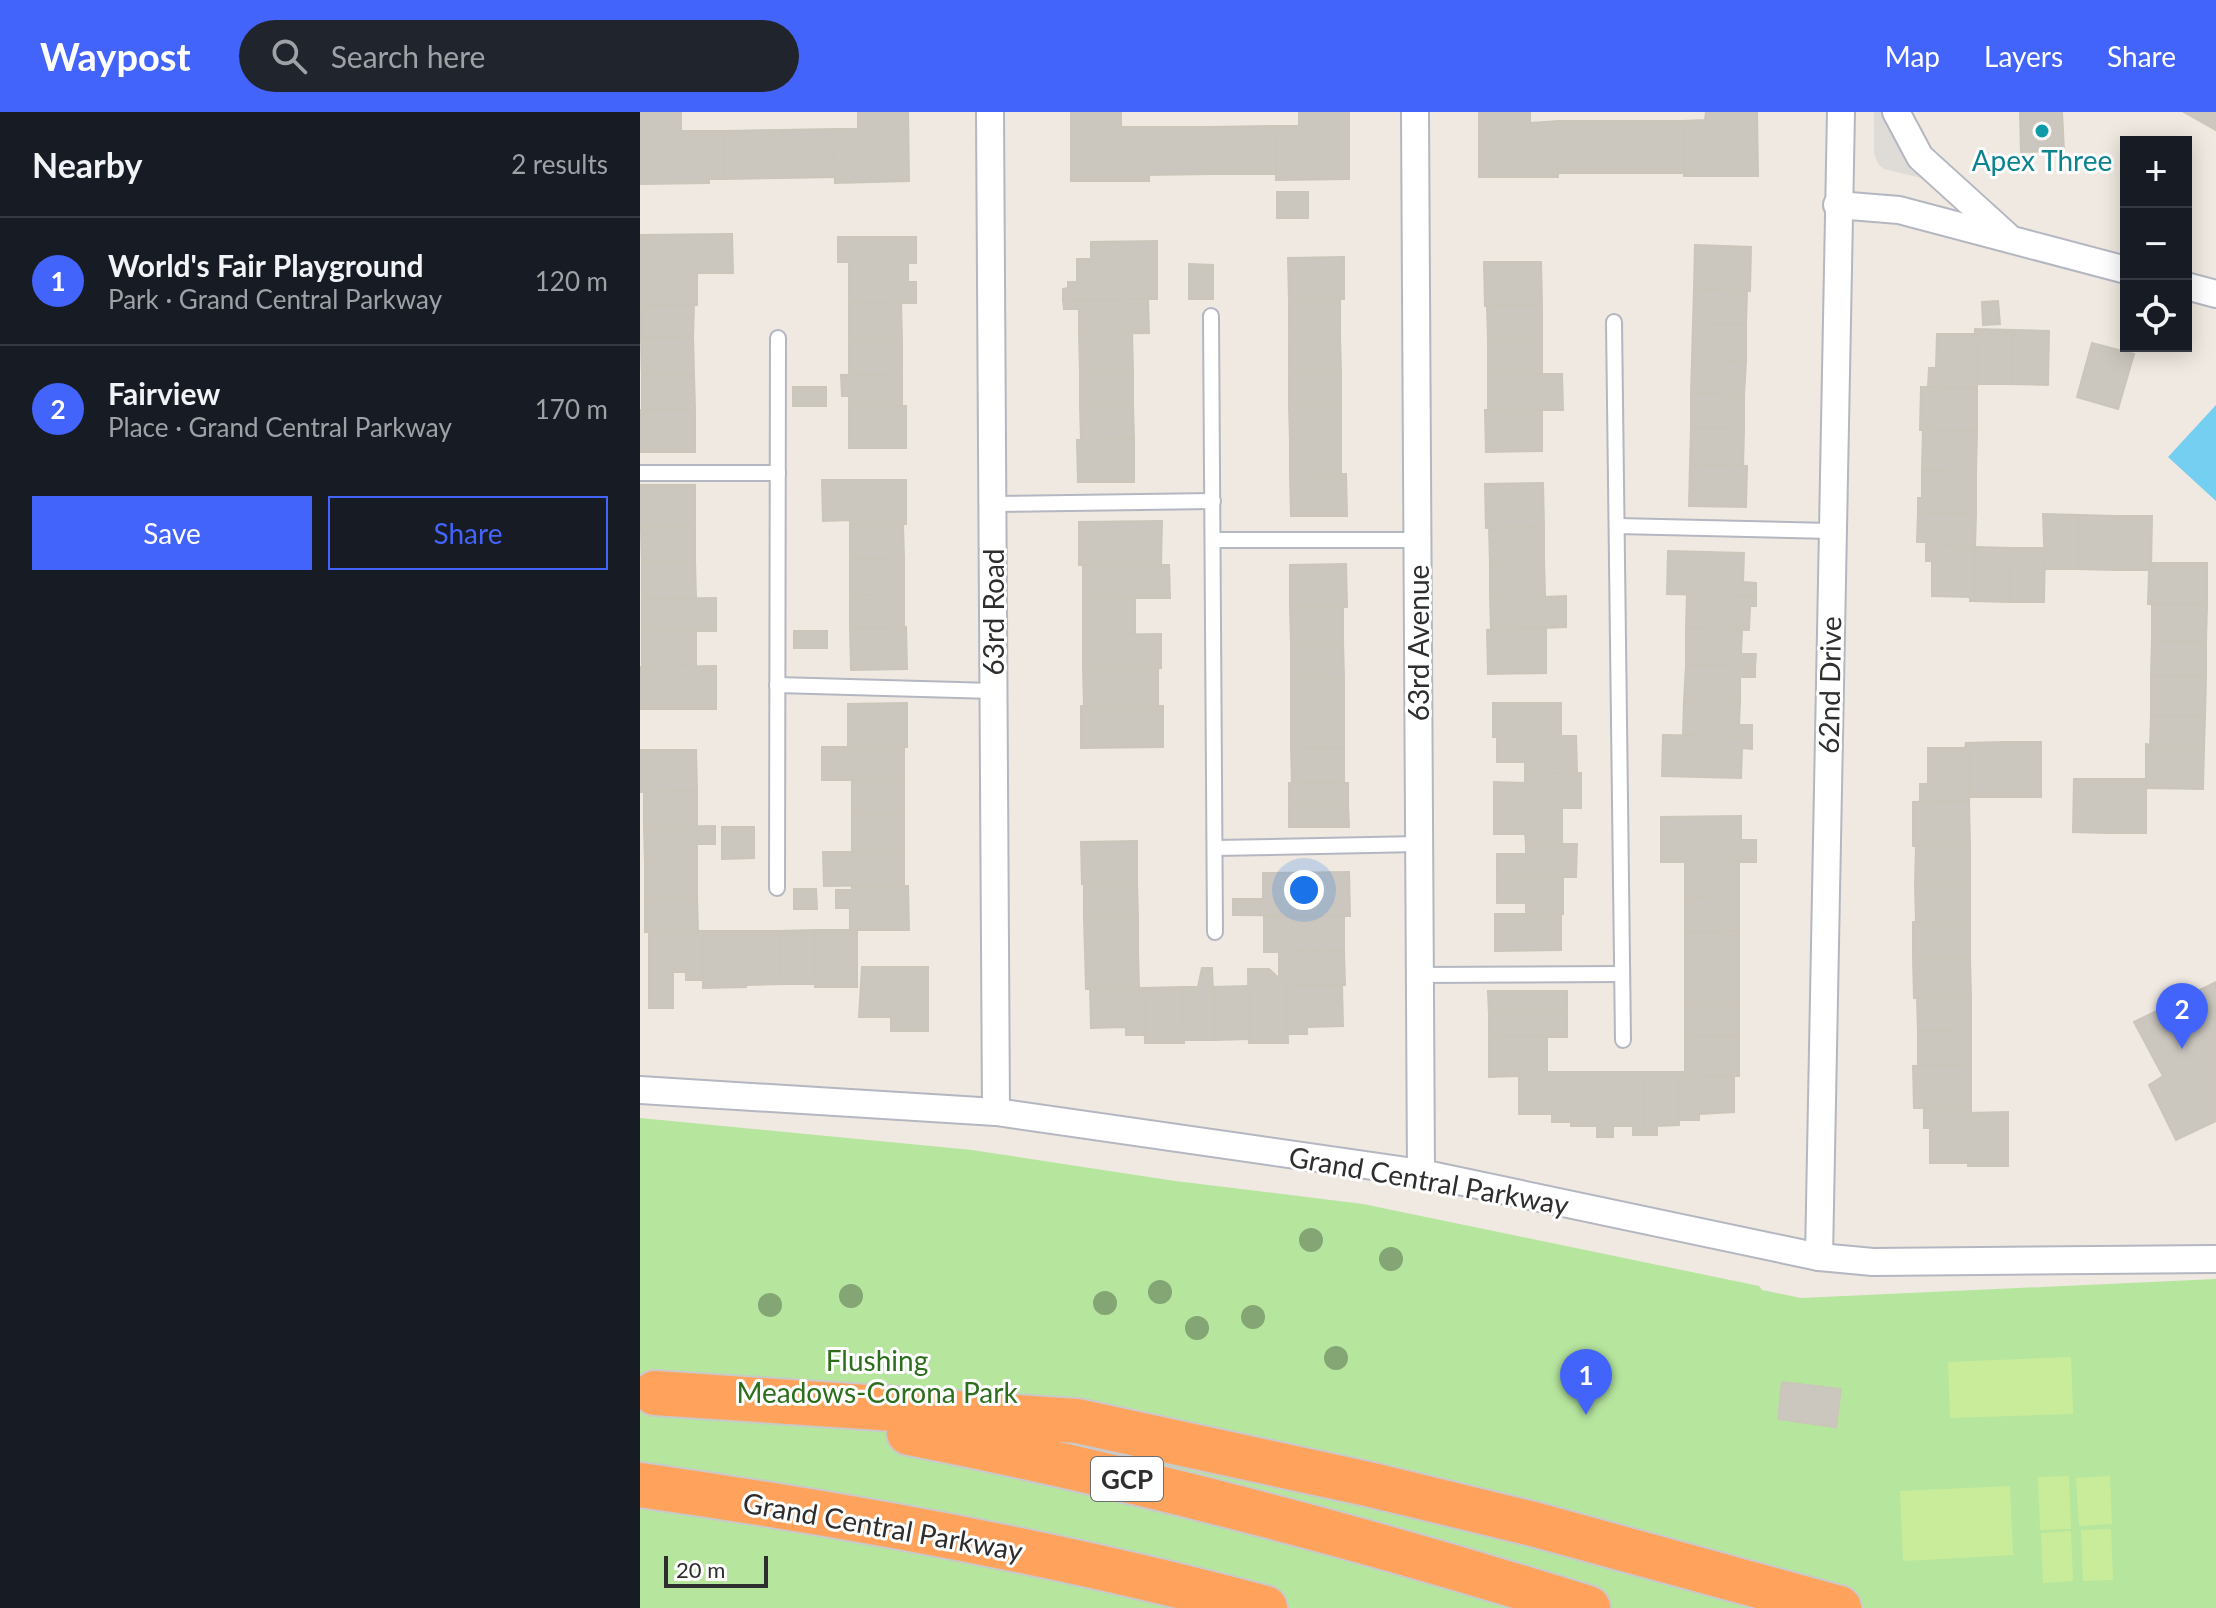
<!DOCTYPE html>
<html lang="en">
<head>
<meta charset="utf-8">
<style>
  :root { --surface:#171b24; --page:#20242c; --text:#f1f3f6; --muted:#9ea1a6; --line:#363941; --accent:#4264fb }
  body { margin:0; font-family:Lato,sans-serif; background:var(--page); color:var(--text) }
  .controls { position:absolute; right:24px; top:24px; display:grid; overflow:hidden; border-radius:0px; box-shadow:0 4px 20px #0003 }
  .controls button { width:72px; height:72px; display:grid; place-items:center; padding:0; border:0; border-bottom:2px solid var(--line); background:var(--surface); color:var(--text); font:40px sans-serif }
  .scale { position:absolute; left:24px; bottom:20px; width:104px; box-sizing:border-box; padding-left:8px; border:4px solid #2e2e2e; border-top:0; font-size:22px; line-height:28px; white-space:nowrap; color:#2e2e2e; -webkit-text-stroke:6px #fff; paint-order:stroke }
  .you { position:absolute; left:664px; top:778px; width:28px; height:28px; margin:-20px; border:6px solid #fff; border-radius:50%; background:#1a73e8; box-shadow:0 0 0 12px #1a73e833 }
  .badge { display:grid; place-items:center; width:52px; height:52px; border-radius:50%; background:var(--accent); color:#fff; font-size:26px; font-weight:700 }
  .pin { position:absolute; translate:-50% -66px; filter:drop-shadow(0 2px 4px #0008) }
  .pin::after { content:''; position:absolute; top:42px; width:28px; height:24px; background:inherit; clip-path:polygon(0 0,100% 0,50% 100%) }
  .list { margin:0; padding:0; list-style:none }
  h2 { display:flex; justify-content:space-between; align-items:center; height:104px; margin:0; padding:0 32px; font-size:34px }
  h2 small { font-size:26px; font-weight:400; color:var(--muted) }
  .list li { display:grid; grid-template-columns:52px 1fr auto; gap:24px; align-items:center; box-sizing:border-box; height:128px; padding:0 32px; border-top:2px solid var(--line) }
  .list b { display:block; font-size:30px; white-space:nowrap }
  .list p { margin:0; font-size:26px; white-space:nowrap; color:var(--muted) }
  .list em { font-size:26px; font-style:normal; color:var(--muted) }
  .actions { display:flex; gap:16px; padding:24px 32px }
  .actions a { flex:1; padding:18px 0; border:2px solid var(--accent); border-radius:0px; text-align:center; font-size:28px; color:var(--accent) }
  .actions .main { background:var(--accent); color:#fff }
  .icon { flex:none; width:44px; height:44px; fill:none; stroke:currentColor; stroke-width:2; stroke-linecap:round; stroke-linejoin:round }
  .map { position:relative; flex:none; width:1576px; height:1496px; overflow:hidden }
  header { display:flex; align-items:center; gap:48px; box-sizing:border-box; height:112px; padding:0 40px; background:var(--accent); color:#fff }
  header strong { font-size:38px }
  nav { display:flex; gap:44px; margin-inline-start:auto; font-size:28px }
  .search { width:560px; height:72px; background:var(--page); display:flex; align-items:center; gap:20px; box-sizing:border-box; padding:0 28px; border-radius:44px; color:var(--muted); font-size:30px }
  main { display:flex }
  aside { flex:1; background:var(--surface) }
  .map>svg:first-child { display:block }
  .green { fill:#b6e59e }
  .pitch { fill:#c9ec9a }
  .plaza { fill:#dfdcd8 }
  .water { fill:#75cff0 }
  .building { fill:#cbc7bf; stroke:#cbc5ba; stroke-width:2 }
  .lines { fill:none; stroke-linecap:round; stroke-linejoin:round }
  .service-casing { stroke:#b4b7c1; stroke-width:18 }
  .minor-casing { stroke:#b4b7c1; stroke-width:30 }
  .motorway-casing { stroke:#c9c9c9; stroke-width:48 }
  .service { stroke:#fff; stroke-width:14 }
  .minor { stroke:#fff; stroke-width:26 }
  .motorway { stroke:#ffa35c; stroke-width:44 }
  .tree { fill:#84a574 }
  .culture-dot { fill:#0f9aa8; stroke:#fff; stroke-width:3 }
  .labels { text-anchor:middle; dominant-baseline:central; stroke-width:6; stroke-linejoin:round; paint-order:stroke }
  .shield { fill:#fff; stroke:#6d6d6d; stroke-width:2 }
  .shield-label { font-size:26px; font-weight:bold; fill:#2e2e2e }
  .culture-label { font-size:28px; fill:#0d838f; stroke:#fff }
  .street-label { font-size:28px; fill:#2e2e2e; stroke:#fff }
  .park-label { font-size:28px; fill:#2c6e1b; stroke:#fff }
</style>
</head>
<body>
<header>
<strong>Waypost</strong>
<div class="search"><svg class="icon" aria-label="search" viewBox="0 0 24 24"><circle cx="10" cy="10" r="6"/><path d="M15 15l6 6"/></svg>Search here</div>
<nav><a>Map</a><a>Layers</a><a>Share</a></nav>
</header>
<main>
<aside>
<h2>Nearby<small>2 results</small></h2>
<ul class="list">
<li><span class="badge">1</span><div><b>World's Fair Playground</b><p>Park · Grand Central Parkway</p></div><em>120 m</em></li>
<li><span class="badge">2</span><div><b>Fairview</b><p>Place · Grand Central Parkway</p></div><em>170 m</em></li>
</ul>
<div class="actions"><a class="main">Save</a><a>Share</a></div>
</aside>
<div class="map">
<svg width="1576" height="1496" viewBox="0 0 1576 1496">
  <rect width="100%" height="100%" fill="#efe9e1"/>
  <polygon class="green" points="0,1006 332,1038 535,1069 723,1092 1119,1174 1122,1178 1161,1186 1576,1167 1576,1496 0,1496"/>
  <g class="pitch">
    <polygon points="1431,1245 1433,1302 1310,1306 1308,1250"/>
    <polygon points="1429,1364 1431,1417 1400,1418 1398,1365"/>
    <polygon points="1470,1364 1472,1412 1439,1414 1436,1366"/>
    <polygon points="1370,1374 1373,1443 1263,1449 1260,1379"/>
    <polygon points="1471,1417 1473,1468 1443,1469 1441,1418"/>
    <polygon points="1431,1419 1433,1469 1403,1471 1401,1421"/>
  </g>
  <polygon class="plaza" points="1234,0 1243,0 1257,29 1281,66 1244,57 1238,52 1234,41"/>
  <polygon class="water" points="1576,293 1576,389 1528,345"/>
  <g class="building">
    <polygon points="0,0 41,0 41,19 84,19 84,67 69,67 69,71 0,72"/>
    <polygon points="218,0 268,0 269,69 195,71 194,17 218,17"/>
    <polygon points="431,0 481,0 481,15 509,15 509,69 431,69"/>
    <polygon points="659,0 709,0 709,67 636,68 635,14 659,14"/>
    <polygon points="839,0 890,0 890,11 918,9 918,65 839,65"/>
    <polygon points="1066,0 1117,0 1118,64 1044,64 1044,9 1065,8"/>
    <polygon points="1380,0 1422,0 1424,39 1381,40"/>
    <polygon points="1544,0 1576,0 1576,18"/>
    <rect x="918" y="9" width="60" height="52"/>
    <rect x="978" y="9" width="66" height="52"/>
    <polygon points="635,14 636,62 571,62 571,15"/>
    <polygon points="509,15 571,15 571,62 509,63"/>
    <polygon points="194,17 195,65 142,66 142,18"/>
    <polygon points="142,18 142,66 84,67 84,19"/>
    <rect x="637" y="80" width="31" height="26"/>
    <polygon points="92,122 93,161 57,161 57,193 0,194 0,123"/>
    <polygon points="198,125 276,125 276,151 268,151 268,170 276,170 276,191 209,191 209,150 198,150"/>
    <polygon points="517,129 517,187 423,188 423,177 428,176 428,170 437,170 437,147 451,147 451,130"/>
    <polygon points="1055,133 1111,135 1110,179 1054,177"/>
    <polygon points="704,145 704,187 649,187 648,146"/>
    <polygon points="844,150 901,150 902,193 845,194"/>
    <polygon points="549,152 573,153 573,187 549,187"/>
    <polygon points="1054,177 1107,179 1106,212 1053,211"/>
    <polygon points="508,187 509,221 439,222 439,197 424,197 423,188"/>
    <rect x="649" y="187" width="51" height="37"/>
    <polygon points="1358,189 1360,212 1343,213 1342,190"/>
    <polygon points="261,190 262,228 209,228 209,191"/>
    <polygon points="54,193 53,225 1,226 1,194"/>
    <polygon points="902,193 902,227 848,227 847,194"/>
    <polygon points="1053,211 1106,212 1106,249 1052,248"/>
    <polygon points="1335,217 1373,218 1372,272 1338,272 1338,222 1335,222"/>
    <polygon points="1373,218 1409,219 1408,273 1372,272"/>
    <polygon points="492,221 493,258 440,258 439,222"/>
    <polygon points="1297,222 1338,222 1337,276 1288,275 1289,256 1296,256"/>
    <polygon points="649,224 700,224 701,260 649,260"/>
    <polygon points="53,225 54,263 2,263 1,226"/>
    <rect x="848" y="227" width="54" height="35"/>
    <polygon points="209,228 262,228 262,262 209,263"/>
    <polygon points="1452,231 1494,242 1478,297 1437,285"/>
    <polygon points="1052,248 1106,249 1104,283 1051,281"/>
    <rect x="440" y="258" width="53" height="35"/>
    <rect x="649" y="260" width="52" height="34"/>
    <polygon points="262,262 262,294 209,294 209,284 202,284 201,263"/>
    <polygon points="848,262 922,262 923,298 848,298"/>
    <polygon points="2,263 54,263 55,297 2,298"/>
    <rect x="153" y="275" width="33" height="19"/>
    <polygon points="1281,275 1337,276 1337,319 1280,318"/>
    <polygon points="1051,281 1104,283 1104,317 1051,316"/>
    <polygon points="440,293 493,293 494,327 441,328"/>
    <rect x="209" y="294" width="57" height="42"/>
    <polygon points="649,294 701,294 701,328 650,328"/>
    <polygon points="55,297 55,340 0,340 0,298"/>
    <polygon points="845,298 902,298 902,339 846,340"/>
    <polygon points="1051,316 1104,317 1103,354 1050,353"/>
    <polygon points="1283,318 1337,319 1336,360 1282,359"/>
    <polygon points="494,327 494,370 438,370 437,328"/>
    <polygon points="650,328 701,328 701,362 650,363"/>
    <polygon points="1050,353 1107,354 1106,395 1049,394"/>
    <polygon points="1282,359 1336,360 1336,402 1278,401 1278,386 1282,386"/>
    <polygon points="706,362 707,404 651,404 650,363"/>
    <polygon points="182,368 266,368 266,412 210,412 210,408 183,409"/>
    <polygon points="903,371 904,415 846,416 845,372"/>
    <rect x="0" y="373" width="55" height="42"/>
    <polygon points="1278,401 1336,402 1335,435 1286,434 1287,430 1277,430"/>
    <polygon points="1403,402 1439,403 1438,457 1405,457"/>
    <polygon points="1439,403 1475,404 1475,458 1438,457"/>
    <polygon points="1475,404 1512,404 1511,458 1475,458"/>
    <polygon points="522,409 521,453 439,453 439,410"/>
    <polygon points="210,412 263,412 264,446 210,447"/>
    <polygon points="1,415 55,415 55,449 2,449"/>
    <polygon points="904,415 904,450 850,451 849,416"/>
    <polygon points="1286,434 1335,435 1334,489 1330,489 1330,485 1292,484 1292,449 1286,449"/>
    <polygon points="1335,435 1371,436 1370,490 1334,489"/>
    <polygon points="1371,436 1405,436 1404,490 1370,490"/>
    <polygon points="1028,439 1104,441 1103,470 1116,471 1116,484 1027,482"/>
    <polygon points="264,446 264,482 210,483 210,447"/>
    <polygon points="2,449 55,449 56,486 2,487"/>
    <polygon points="904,450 905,482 850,483 850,451"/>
    <polygon points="1512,451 1567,451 1567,493 1508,492 1509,459 1511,458"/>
    <polygon points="706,452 707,495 650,495 650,453"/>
    <polygon points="443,453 529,453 530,486 443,486"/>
    <polygon points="264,482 264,515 210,516 210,483"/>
    <polygon points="905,482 905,485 926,484 926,515 851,518 850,483"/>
    <polygon points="1047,482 1116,484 1116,494 1110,494 1109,518 1046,516"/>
    <polygon points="76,486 76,519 2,519 2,487"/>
    <rect x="443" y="486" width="52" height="37"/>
    <polygon points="1512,492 1567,493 1566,530 1512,529"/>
    <polygon points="650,495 703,495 703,530 651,530"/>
    <polygon points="266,515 267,557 211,558 210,516"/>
    <polygon points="1046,516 1102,518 1101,542 1116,542 1115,555 1046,553"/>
    <polygon points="906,517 906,561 848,562 847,518"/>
    <polygon points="2,519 56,519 56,554 2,555"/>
    <rect x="154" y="519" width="33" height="17"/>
    <polygon points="521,522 521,556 443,556 443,523"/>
    <polygon points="1512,529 1566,530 1566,565 1511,564"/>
    <polygon points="651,530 703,530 704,566 651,566"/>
    <polygon points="1046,553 1115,555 1115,565 1100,565 1100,590 1044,589"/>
    <polygon points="76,554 76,597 0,597 0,555"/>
    <polygon points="443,556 518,556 518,594 444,594"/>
    <polygon points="1511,564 1566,565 1565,605 1511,604"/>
    <rect x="651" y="566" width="53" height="34"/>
    <polygon points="1044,589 1100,590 1099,613 1112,613 1112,625 1043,623"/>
    <polygon points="267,591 267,635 208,635 208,592"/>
    <polygon points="853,591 921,591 921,624 853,625"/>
    <polygon points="441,594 523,594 523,635 441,636"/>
    <polygon points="651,600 704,600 704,636 651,637"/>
    <polygon points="1511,604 1565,605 1564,636 1510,636"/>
    <polygon points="1023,623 1112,625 1112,637 1102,636 1101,666 1022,664"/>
    <polygon points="857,624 936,624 937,661 885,662 885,650 857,650"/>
    <rect x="1363" y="630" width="38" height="55"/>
    <polygon points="1363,630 1363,685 1330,685 1329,636 1325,636 1326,631"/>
    <polygon points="1506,632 1511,633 1510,636 1564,636 1563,677 1506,676"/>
    <rect x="182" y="635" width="82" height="33"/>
    <polygon points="704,636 704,670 652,671 651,637"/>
    <polygon points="1288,636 1329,636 1329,689 1280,690 1280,672 1288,672"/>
    <polygon points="0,638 56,638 57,679 0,680"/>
    <polygon points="941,661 941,696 854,696 854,670 885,671 885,662"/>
    <polygon points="1434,667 1469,667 1469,721 1433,720"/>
    <rect x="1469" y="667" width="37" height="54"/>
    <rect x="212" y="668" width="52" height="35"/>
    <rect x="649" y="671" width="59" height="22"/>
    <polygon points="57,679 57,714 4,715 4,680"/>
    <polygon points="1329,689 1330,734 1273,734 1273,690"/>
    <polygon points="649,693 708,693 709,715 649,715"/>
    <polygon points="854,696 922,696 922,732 886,732 885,722 854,722"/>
    <rect x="212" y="703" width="52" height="37"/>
    <polygon points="1101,704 1101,728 1116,728 1116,750 1021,750 1021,705"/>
    <polygon points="75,714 75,732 57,732 57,749 5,750 4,715"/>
    <polygon points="82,715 114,715 114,746 82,747"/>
    <polygon points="497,729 497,771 442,772 441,730"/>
    <polygon points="886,732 937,732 936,765 857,765 857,742 886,742"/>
    <polygon points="1276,734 1330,734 1330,774 1275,774"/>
    <polygon points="183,740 264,740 264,773 184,774"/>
    <polygon points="57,749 57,785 5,785 5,750"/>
    <polygon points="1099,749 1099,784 1045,785 1045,750"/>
    <polygon points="709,760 710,804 593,803 593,787 623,787 623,761"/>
    <polygon points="857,765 923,765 923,802 886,802 886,791 857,791"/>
    <polygon points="444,771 497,771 498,805 444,805"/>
    <polygon points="212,774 268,774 269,818 210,818 210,796 196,796 196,778 212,778"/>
    <polygon points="1275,774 1330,774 1330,810 1276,810"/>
    <polygon points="154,777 176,777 177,797 154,797"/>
    <polygon points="1099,784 1099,819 1045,820 1045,785"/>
    <polygon points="5,785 57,785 58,820 5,820"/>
    <polygon points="855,802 921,802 921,838 855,839"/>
    <polygon points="704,804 704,839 624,840 624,805"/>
    <polygon points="444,805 498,805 498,840 445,840"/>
    <rect x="1273" y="810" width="57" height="37"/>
    <polygon points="175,818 175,872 140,872 140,819"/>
    <rect x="175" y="818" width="42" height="57"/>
    <polygon points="9,819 63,819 63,868 46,868 46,860 33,860 33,896 9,896"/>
    <polygon points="63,819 106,819 106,875 63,876"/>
    <polygon points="106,819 140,819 140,872 106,873"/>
    <polygon points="1099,819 1099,856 1045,856 1045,820"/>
    <polygon points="704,839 705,873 647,874 639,866 639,840"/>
    <polygon points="445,840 498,840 499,876 446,877"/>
    <polygon points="1273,847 1330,847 1331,886 1274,886"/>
    <polygon points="222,855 251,855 251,905 219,905"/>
    <rect x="251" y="855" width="37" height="64"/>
    <polygon points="562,856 572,856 575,928 544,928 543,875 558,875"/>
    <rect x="1045" y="856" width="54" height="35"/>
    <polygon points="608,857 629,857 647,874 648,931 609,931"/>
    <polygon points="1576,870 1576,1009 1536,1028 1509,973 1523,964 1494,910"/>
    <polygon points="702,873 703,914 667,915 667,922 648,922 647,874"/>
    <polygon points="608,874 609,927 575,928 574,875"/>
    <polygon points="543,875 544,931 505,931 504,876"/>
    <polygon points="450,876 504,876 505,923 486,923 486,915 451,916"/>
    <polygon points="848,879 927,879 927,902 849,902"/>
    <polygon points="1277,886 1331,886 1331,918 1278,919"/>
    <polygon points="1045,891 1099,891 1099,924 1045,925"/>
    <rect x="849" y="902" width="78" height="23"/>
    <polygon points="1331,918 1331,953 1278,954 1278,919"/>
    <polygon points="907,924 907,960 879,960 879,964 849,965 849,925"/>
    <polygon points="1099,924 1099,964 1045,963 1045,925"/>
    <polygon points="1331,953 1331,996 1274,996 1273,954"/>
    <polygon points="879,960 931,960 931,1010 912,1010 912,1002 879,1002"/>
    <polygon points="931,960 965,960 965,1025 957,1025 957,1014 931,1014"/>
    <polygon points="965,960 1004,960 1004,1023 993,1023 993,1014 973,1014 973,1025 965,1025"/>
    <polygon points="1004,960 1039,960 1039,1013 1017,1014 1017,1023 1004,1023"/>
    <polygon points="1039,960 1045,960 1045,963 1094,964 1094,1000 1059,1002 1059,1008 1039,1008"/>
    <polygon points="1284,996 1331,996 1331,1001 1328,1001 1328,1051 1290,1051 1290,1016 1284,1016"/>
    <polygon points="1368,1000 1368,1054 1328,1054 1328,1001"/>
    <polygon points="1142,1270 1201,1277 1196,1315 1138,1307"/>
  </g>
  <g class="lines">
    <defs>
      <g id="service">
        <polyline points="571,204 575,820"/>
        <polyline points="974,210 983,928"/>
        <polyline points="0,361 138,361"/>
        <polyline points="352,392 573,389"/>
        <polyline points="977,414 1191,419"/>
        <polyline points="573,428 777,428"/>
        <polyline points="137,573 354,579"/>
        <polyline points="575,736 780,732"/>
        <polyline points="137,776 138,226"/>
        <polyline points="781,863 982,862"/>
      </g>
      <g id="minor">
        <polyline points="350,0 356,1000"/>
        <polyline points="775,0 781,1061"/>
        <polyline points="1256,0 1280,45 1366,123"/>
        <polyline points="1197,93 1259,98 1486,158"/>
        <polyline points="1546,174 1576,182"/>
        <polyline points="0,978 356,1000 781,1061 1179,1145 1233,1150 1576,1147"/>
        <polyline points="1179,1145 1201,0"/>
      </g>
      <g id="motorway">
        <polyline points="15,1281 437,1309 732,1373 893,1412 1199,1496"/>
        <path d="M 269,1321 C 499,1366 724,1426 948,1496"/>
        <path d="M 0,1373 C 211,1403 420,1441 625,1496"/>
      </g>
    </defs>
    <use href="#service" class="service-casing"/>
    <use href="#minor" class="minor-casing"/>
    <use href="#motorway" class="motorway-casing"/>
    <use href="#service" class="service"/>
    <use href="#minor" class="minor"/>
    <use href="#motorway" class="motorway"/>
  </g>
  <g class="tree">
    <circle cx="671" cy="1128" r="12"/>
    <circle cx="751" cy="1147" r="12"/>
    <circle cx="520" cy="1180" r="12"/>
    <circle cx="211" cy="1184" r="12"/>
    <circle cx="465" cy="1191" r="12"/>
    <circle cx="130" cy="1193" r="12"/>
    <circle cx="613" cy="1205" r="12"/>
    <circle cx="557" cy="1216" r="12"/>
    <circle cx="696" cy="1246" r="12"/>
  </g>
  <circle class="culture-dot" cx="1402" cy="19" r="8"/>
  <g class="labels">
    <rect class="shield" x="451" y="1345" width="72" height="44" rx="6"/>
    <g class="shield-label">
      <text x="487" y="1367">GCP</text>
    </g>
    <g class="culture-label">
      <text x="1402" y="48">Apex Three</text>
    </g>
    <g class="street-label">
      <text transform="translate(353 500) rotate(-90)">63rd Road</text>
      <text transform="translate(778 531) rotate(-90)">63rd Avenue</text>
      <text transform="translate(1189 573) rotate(-89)">62nd Drive</text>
      <text transform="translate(789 1068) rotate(10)">Grand Central Parkway</text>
      <text transform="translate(243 1414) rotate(10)">Grand Central Parkway</text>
    </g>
    <g class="park-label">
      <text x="237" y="1248">Flushing<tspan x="237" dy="32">Meadows-Corona Park</tspan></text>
    </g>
  </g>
</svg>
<div class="controls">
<button>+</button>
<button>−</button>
<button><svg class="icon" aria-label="locate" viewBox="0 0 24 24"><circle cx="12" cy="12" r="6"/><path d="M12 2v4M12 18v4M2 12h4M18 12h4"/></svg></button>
</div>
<div class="scale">20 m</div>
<div class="you"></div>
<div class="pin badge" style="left:946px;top:1303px">1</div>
<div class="pin badge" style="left:1542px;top:937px">2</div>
</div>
</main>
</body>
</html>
